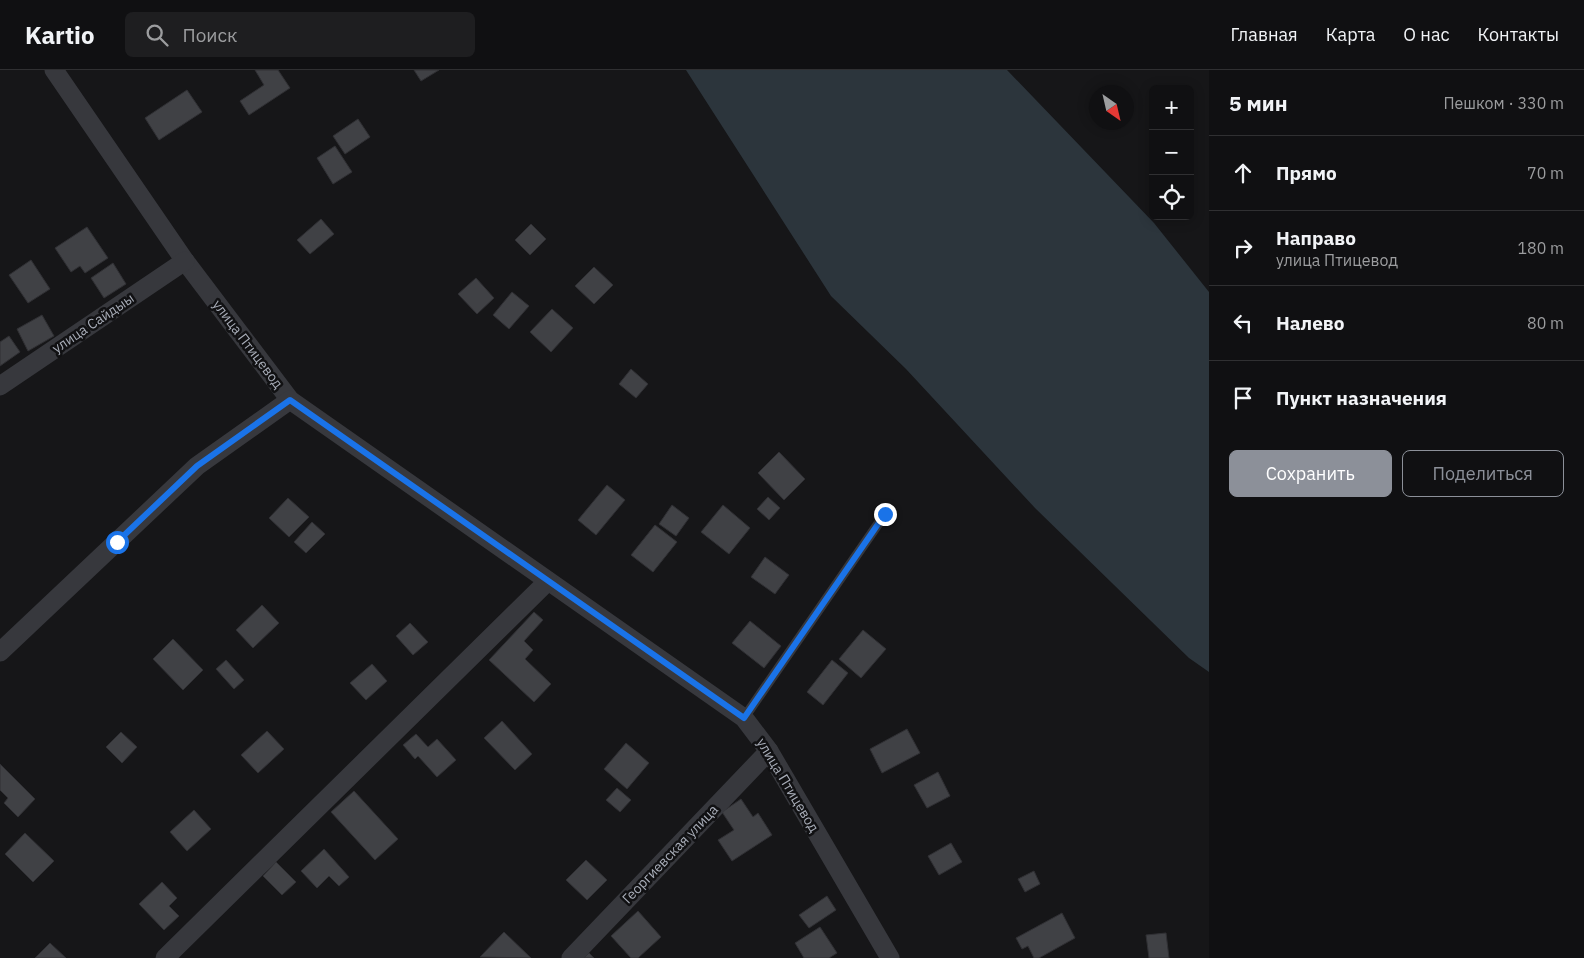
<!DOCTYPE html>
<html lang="ru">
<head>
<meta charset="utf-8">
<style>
  :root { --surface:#101012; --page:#1e1e20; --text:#f1f3f6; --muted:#9c9d9f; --line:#303032; --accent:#8c9099 }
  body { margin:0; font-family:"IBM Plex Sans",sans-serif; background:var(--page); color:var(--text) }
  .controls { position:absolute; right:15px; top:15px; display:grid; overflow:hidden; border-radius:8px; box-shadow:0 2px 12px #0003 }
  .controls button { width:45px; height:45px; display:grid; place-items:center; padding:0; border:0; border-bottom:1px solid var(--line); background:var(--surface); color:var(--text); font:25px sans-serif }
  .compass { position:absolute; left:1089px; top:15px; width:45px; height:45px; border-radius:50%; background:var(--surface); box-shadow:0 2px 12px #0003; rotate:146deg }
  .stop { position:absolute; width:15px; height:15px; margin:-11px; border:4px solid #1a73e8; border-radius:50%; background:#fff }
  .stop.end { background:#1a73e8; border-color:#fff; box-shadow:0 1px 5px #0008 }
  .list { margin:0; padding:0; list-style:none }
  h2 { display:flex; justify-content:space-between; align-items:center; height:65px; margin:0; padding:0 20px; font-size:21px }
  h2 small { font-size:16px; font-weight:400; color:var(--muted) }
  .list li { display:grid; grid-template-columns:32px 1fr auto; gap:15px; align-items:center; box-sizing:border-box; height:75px; padding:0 20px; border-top:1px solid var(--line) }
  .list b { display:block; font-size:19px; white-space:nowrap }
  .list p { margin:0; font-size:16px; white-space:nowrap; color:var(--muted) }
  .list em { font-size:16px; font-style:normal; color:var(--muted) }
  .actions { display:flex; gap:10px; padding:15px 20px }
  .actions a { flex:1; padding:11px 0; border:1px solid var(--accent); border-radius:8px; text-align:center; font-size:18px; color:var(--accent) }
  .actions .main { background:var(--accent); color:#fff }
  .icon { flex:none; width:28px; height:28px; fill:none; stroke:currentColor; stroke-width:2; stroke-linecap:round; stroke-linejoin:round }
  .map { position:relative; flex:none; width:1209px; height:888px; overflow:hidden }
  header { display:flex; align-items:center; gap:30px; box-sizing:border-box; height:70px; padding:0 25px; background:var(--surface); border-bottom:1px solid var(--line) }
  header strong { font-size:24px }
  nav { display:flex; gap:28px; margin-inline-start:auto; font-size:18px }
  .search { width:350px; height:45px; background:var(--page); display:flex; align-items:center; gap:12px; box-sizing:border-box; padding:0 18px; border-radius:8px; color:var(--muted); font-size:19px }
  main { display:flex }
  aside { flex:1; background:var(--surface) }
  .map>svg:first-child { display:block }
  .water { fill:#2c353c }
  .building { fill:#404145; stroke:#303034 }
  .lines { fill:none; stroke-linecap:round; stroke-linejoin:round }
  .lane { stroke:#37383d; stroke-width:10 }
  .street { stroke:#37383d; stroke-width:19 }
  .route { stroke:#1a73e8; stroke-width:6 }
  .labels { text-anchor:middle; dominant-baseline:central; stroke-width:5; stroke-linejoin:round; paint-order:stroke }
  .street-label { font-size:14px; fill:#a8adb8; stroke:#111113 }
</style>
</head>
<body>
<header>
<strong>Kartio</strong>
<div class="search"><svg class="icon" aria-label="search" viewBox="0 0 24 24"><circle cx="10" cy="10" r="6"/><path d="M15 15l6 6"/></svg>Поиск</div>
<nav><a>Главная</a><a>Карта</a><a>О нас</a><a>Контакты</a></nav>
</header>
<main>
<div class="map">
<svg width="1209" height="888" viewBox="0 0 1209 888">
  <rect width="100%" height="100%" fill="#161618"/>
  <polygon class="water" points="686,0 1007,0 1154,153 1209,222 1209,602 1189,588 1035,438 906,299 831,226"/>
  <g class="building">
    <polygon points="255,0 278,0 290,18 249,45 240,31 264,15"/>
    <polygon points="414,0 439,0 421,11"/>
    <polygon points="187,20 202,42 159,70 145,48"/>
    <polygon points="358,49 370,67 345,84 333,66"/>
    <polygon points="335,76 352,102 333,114 317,88"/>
    <polygon points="321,149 334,164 310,184 297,170"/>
    <polygon points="531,154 546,169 530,185 515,170"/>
    <polygon points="87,157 108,188 85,203 80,196 71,202 55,178"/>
    <polygon points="31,190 50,219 28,233 9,205"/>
    <polygon points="113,193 126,214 104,228 91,208"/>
    <polygon points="594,197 613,215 594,234 575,216"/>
    <polygon points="476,208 494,228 477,244 458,224"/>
    <polygon points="512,222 529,236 509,259 493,245"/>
    <polygon points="552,239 573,258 551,282 530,262"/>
    <polygon points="42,245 54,266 28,281 17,259"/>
    <polygon points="9,266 20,282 0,296 0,272"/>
    <polygon points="631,299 648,314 636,328 619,314"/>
    <polygon points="779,382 805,409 784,430 758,403"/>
    <polygon points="607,415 625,430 596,465 578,450"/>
    <polygon points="768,427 780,438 769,450 757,439"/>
    <polygon points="288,428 309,447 289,467 269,448"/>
    <polygon points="672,435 689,448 676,466 659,454"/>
    <polygon points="723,435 750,458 729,484 701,462"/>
    <polygon points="312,452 325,464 306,483 294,472"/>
    <polygon points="655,455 677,472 653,502 631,485"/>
    <polygon points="765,487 789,505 775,524 751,507"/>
    <polygon points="262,535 279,553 253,578 236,560"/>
    <polygon points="534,542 543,550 524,571 533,580 525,589 551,614 534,632 489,590"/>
    <polygon points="750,551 781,576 764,598 732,573"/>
    <polygon points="410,553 428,572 413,585 396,566"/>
    <polygon points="863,560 886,579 861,608 839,589"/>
    <polygon points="173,569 203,600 183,620 153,589"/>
    <polygon points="226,590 244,610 234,619 216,599"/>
    <polygon points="832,590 848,603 823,635 807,622"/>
    <polygon points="372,594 387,611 366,630 350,613"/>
    <polygon points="502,651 532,684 515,700 484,668"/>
    <polygon points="907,659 920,683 882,703 870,679"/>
    <polygon points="267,661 284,679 258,703 241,685"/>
    <polygon points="121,662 137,677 122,693 106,677"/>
    <polygon points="416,664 428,677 437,669 456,690 437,707 418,686 415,689 403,675"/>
    <polygon points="626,673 649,693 627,719 604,699"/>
    <polygon points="0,694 35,729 18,747 4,733 8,728 0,720"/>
    <polygon points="938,702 950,726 927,738 914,715"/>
    <polygon points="617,718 631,730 620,742 606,730"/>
    <polygon points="354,721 398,769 375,790 331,742"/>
    <polygon points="741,729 753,747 758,743 772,765 732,791 718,770 734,760 722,742"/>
    <polygon points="194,740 211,759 187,781 170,762"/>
    <polygon points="25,763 54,791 33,812 5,784"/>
    <polygon points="951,773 962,792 939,805 928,786"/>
    <polygon points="324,779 349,807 339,816 329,806 317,818 301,801"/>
    <polygon points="586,790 607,810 587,830 566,810"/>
    <polygon points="276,792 296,812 282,825 263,806"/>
    <polygon points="1034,801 1040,814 1025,822 1018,809"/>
    <polygon points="162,812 177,828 169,836 179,846 164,860 139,834"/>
    <polygon points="827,826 836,840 809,858 799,845"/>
    <polygon points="638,841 661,867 638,888 631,888 611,866"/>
    <polygon points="1062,843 1075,868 1039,888 1034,888 1028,876 1022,879 1016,868"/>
    <polygon points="820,857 837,883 829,888 804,888 795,873"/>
    <polygon points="504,862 531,888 480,887"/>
    <polygon points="1166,863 1169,888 1149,888 1146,865"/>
    <polygon points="50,873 66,888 35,888"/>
    <polygon points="589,883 594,888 584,888"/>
  </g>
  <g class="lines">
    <polyline class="lane" points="744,648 885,444"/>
    <g class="street">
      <polyline points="54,0 185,191 290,330 744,648 769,681 890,888"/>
      <polyline points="0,316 185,191"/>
      <polyline points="0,582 197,396 290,330"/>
      <polyline points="165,888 548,511"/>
      <polyline points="571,888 769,681"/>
    </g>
  </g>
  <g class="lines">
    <polyline class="route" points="117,472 197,396 290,330 744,648 885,444"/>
  </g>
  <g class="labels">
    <g class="street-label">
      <text transform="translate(93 253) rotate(-34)">улица Сайдыы</text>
      <text transform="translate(248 274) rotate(53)">улица Птицевод</text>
      <text transform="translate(788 715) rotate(59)">улица Птицевод</text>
      <text transform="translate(670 784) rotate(-46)">Георгиевская улица</text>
    </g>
  </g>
</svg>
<div class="controls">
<button>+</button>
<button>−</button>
<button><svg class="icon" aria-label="locate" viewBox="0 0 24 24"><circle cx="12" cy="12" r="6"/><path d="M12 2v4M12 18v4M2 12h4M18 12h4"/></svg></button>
</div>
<svg class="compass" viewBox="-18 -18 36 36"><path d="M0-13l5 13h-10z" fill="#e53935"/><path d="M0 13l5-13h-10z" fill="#9c9d9f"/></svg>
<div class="stop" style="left:117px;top:472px"></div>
<div class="stop end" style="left:885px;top:444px"></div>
</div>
<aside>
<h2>5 мин<small>Пешком · 330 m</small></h2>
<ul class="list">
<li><svg class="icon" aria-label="ahead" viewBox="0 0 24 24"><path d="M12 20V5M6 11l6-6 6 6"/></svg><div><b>Прямо</b></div><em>70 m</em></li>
<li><svg class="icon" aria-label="right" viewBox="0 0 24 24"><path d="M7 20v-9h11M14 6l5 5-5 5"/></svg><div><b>Направо</b><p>улица Птицевод</p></div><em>180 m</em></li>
<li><svg class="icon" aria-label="left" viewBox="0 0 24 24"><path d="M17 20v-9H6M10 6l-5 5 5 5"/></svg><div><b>Налево</b></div><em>80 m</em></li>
<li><svg class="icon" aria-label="arrive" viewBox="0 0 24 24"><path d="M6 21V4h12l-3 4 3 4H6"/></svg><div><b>Пункт назначения</b></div></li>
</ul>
<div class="actions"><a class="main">Сохранить</a><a>Поделиться</a></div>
</aside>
</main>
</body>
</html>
